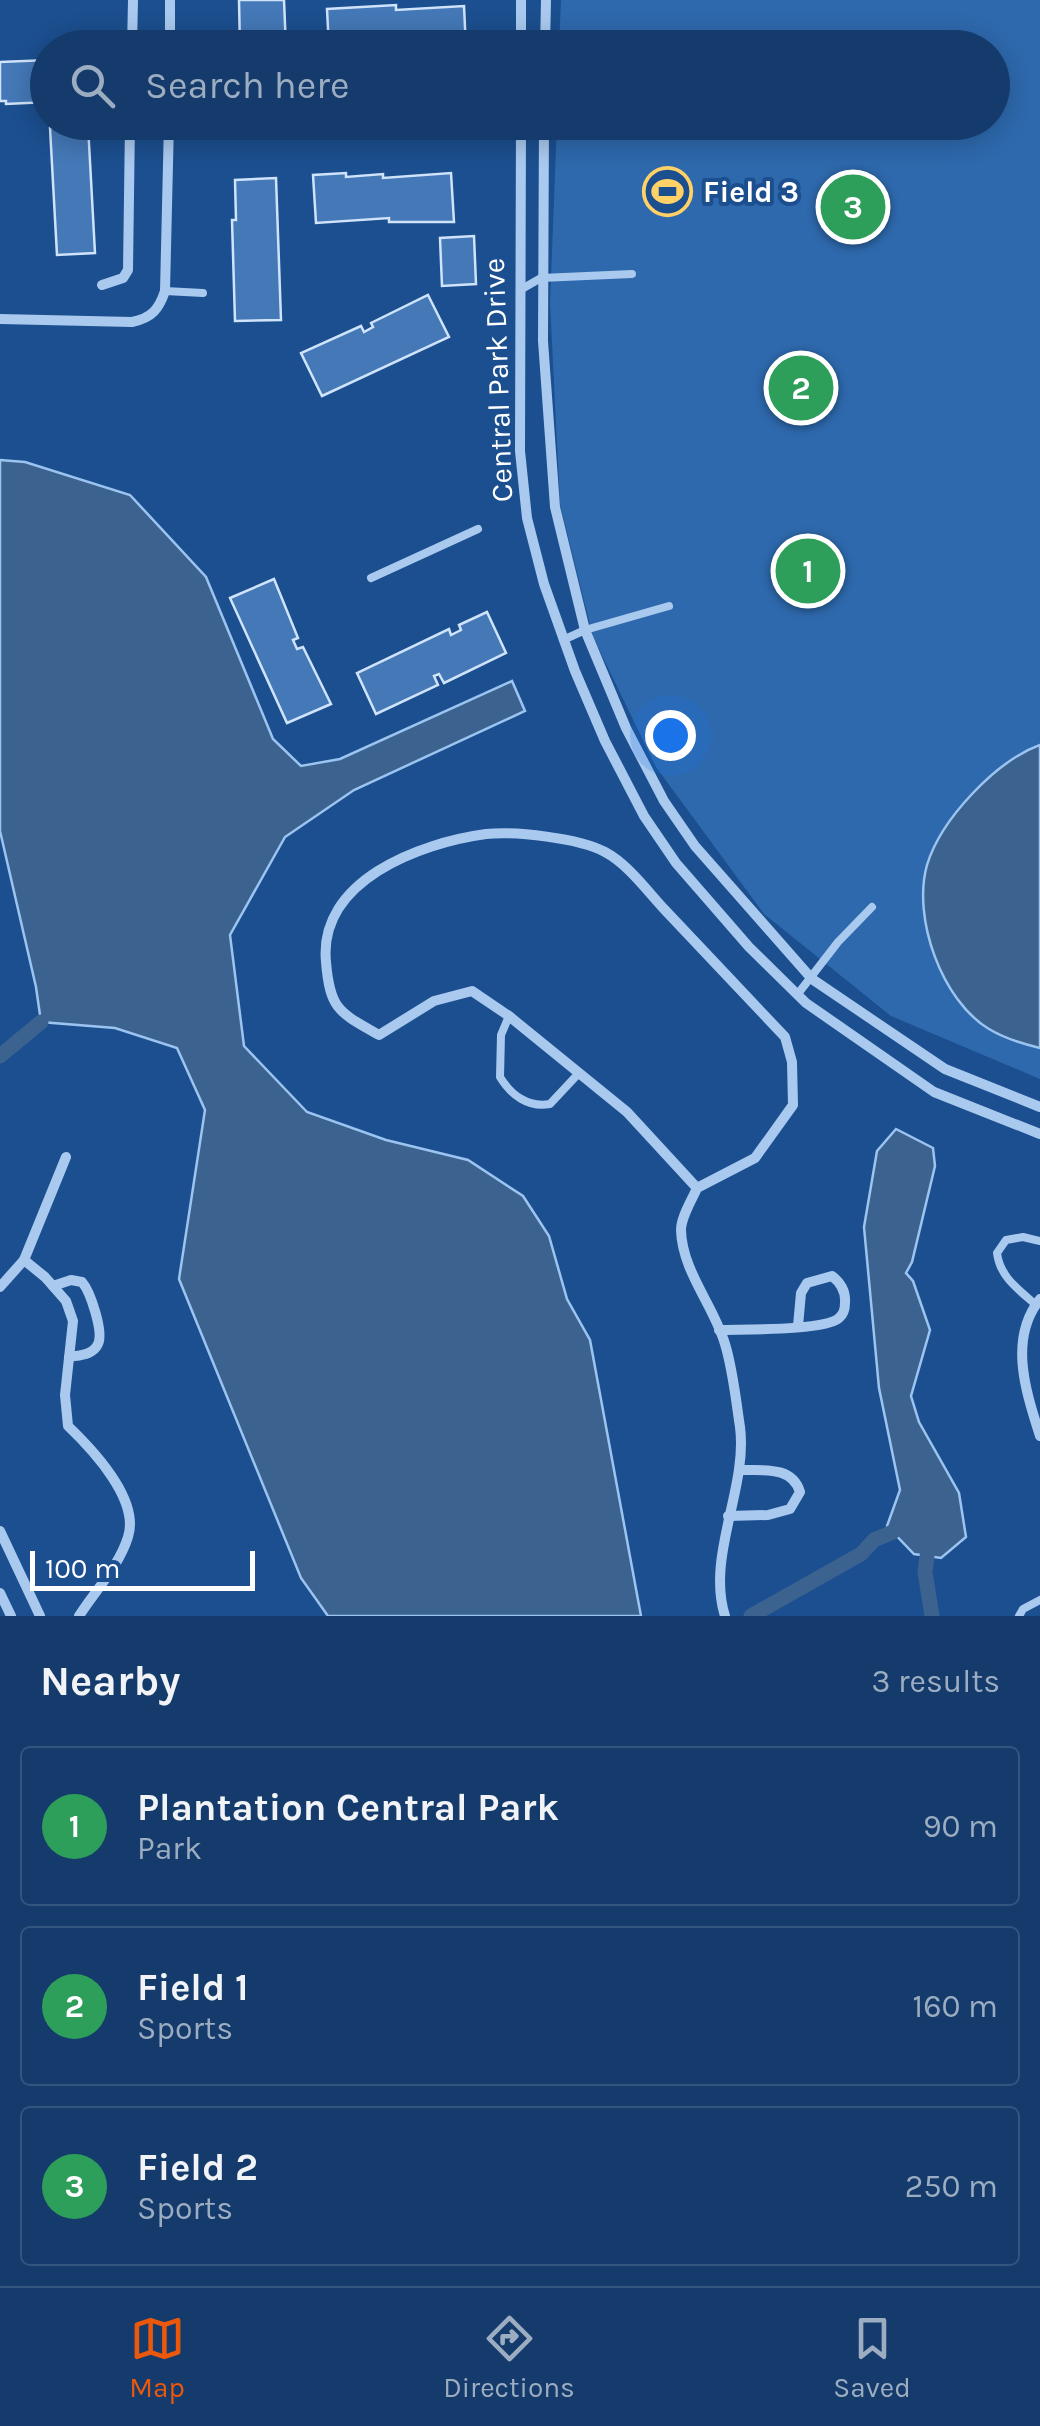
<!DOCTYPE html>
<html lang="en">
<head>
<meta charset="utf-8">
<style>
  :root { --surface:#143b6b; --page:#1d4271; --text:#f1f3f6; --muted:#9dadc1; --line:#33557e; --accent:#ea580c }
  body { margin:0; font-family:Karla,sans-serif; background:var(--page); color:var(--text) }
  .scale { position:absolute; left:30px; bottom:25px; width:225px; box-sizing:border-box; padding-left:10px; border:5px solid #fff; border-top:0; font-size:28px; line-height:35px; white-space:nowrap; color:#fff; -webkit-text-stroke:8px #1b4f8f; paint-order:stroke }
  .you { position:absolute; left:670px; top:735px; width:35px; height:35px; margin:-25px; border:8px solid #fff; border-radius:50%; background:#1a73e8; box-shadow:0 0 0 15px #1a73e833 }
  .badge { display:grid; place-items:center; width:65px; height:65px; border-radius:50%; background:var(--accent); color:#fff; font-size:32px; font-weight:700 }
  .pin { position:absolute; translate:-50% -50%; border:5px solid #fff; box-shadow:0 2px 10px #0006 }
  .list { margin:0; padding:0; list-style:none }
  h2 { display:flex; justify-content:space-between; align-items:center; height:130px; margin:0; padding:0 40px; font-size:42px }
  h2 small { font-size:32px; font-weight:400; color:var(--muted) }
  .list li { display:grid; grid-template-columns:65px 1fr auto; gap:30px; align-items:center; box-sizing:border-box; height:160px; margin:0 20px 20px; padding:0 20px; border:2px solid var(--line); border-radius:10px }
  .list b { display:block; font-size:38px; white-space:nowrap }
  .list p { margin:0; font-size:32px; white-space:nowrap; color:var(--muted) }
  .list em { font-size:32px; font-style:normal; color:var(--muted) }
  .icon { flex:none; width:55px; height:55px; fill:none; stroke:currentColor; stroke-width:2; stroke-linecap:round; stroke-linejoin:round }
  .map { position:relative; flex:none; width:1040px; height:1616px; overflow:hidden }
  .search { position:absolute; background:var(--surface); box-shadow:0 5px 25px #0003; left:30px; right:30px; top:30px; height:110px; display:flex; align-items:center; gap:25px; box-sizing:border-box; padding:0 35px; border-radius:55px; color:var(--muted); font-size:38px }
  .sheet { height:670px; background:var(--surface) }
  nav { display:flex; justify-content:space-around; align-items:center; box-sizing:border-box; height:140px; border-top:2px solid var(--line); background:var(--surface); font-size:28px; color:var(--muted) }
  nav a { display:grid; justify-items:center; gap:5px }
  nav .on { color:var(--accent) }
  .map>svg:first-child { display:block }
  .green { fill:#2e69ad }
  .water { fill:#3c6290; stroke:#9cc4f0; stroke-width:2.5 }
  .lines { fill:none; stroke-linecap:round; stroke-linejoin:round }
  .canal { stroke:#3c6290; stroke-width:15 }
  .building { fill:#4478b7; stroke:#cfe3fa; stroke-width:2.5 }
  .service { stroke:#a9c9ee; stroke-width:8 }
  .minor { stroke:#a9c9ee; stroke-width:10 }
  .labels { text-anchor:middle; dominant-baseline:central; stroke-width:8; stroke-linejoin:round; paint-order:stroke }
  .poi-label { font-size:30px; font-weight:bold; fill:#fff; stroke:#1b4f8f; text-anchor:start }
  .street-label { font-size:30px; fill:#fff; stroke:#1b4f8f }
</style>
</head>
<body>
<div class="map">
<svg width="1040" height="1616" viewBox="0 0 1040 1616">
  <rect width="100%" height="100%" fill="#1b4f8f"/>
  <polygon class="green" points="561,0 1040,0 1040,1079 891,1016 764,914 656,767 593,637 560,504 550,303 557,123 992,122 992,48 559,47"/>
  <g class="water">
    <polygon points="0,460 25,462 130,495 206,577 273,739 301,766 340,759 512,681 525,711 354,790 285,837 230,935 244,1046 307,1112 386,1140 468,1160 523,1196 549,1236 567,1299 590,1340 641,1616 328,1616 301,1578 179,1279 205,1110 177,1048 115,1028 41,1022 36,987 0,831"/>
    <path d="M 1040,745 L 1040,1048 C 1023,1044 1004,1038 989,1029 C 942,1001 912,918 927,865 C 941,819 996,761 1040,745 Z"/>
    <polygon points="896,1129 933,1148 935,1166 912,1262 906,1273 913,1281 930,1330 911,1396 919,1422 959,1493 966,1537 941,1558 914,1554 887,1526 900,1490 879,1388 864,1227 877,1151"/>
  </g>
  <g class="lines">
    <g class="canal">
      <polyline points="0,1056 41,1022"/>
      <polyline points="927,1556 925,1572 932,1616"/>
      <polyline points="751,1616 861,1554 874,1540 893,1532"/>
    </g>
  </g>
  <g class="building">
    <polygon points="239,0 284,0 286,48 240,48"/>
    <polygon points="396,5 396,10 464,6 466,48 329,48 327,9"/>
    <polygon points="48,60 48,102 6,104 6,101 0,101 0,62"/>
    <polygon points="88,125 95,253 57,255 50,128"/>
    <polygon points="346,173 346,177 383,174 383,178 451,173 454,222 389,222 389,218 316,223 313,175"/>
    <polygon points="276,178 281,320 235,321 232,220 236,220 235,180"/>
    <polygon points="474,236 476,284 442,286 440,238"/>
    <polygon points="428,295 449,337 322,396 301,353 361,326 364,332 373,327 371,323"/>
    <polygon points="274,579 298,638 293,640 297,649 303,647 331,704 287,723 230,598"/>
    <polygon points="487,612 506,653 444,683 439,674 434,676 438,685 376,714 357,673 449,629 451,635 461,630 459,625"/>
  </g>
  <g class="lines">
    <g class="service">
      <polyline points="520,290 541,278 632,274"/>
      <polyline points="165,291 203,293"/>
      <polyline points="371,578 478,529"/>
      <polyline points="563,640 585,630 669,606"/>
      <polyline points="797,995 838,942 872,907"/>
      <path d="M 509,1016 L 501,1035 L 500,1077 C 511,1095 528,1108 550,1104 L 579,1073"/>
      <path d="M 1036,1305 C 1018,1289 1000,1277 997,1253 L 1006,1240 L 1023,1237 L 1040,1241"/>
      <polyline points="1019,1616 1023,1609 1040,1600"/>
    </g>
    <g class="minor">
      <polyline points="132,48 133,0"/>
      <polyline points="170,48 170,0"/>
      <polyline points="521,48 521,0"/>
      <polyline points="545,48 546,0"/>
      <polyline points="521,122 520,451 527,518 544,584 575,671 605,741 644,816 676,863 749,947 806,1003 934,1092 1040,1134"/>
      <polyline points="544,122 543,341 555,507 585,630 626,728 664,801 695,846 812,979 945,1069 1040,1107"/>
      <polyline points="102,285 123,278 128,270 130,122"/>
      <path d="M 0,319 L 132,322 C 152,318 159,309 165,291 L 169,122"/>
      <path d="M 697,1188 L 755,1158 L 793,1105 L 792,1062 L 785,1037 C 745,995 705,952 665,910 C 648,892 628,864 605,852 C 579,838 515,831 486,834 C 419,843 318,881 326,962 C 330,1010 339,1012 379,1035 L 434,1001 L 472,991 L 509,1016 L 627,1112 L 697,1188 C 692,1200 681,1217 681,1230 C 682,1271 714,1306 725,1344 C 733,1370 736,1401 740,1427 C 748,1488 706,1556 725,1616"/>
      <path d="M 24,1260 L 45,1277 L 66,1301 L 73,1321 L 65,1395 L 68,1426 C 93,1450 140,1500 128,1537 C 119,1566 95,1591 79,1616"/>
      <path d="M 53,1286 L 71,1280 L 82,1282 C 90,1291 104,1332 98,1344 C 93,1355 80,1355 69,1357"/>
      <polyline points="0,1287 24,1260 66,1157"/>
      <path d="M 1040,1299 C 1008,1339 1026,1392 1040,1436"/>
      <path d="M 719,1330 C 743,1329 824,1331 839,1318 C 844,1314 845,1309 845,1303 C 846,1291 841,1283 832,1276 L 807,1283 L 801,1293 L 798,1326"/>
      <path d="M 728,1516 L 768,1515 L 790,1509 L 800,1492 C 792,1465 762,1471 739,1470"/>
      <polyline points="0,1531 40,1616"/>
      <polyline points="0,1593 11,1616"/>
    </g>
  </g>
  <defs>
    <symbol id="stadium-ring" viewBox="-11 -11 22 22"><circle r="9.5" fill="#1b4f8f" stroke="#ffd166" stroke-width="1.5"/><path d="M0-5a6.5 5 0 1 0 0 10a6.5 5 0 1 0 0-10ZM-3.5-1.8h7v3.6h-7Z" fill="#ffd166"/></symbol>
  </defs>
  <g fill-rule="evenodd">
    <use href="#stadium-ring" x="640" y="164" width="55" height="55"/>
  </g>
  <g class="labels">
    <g class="poi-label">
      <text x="703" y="192">Field 3</text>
    </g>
    <g class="street-label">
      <text transform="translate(498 380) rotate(-92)">Central Park Drive</text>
    </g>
  </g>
</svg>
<div class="scale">100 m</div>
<div class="you"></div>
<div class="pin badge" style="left:808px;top:571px;background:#2e9e5b">1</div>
<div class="pin badge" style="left:801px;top:388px;background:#2e9e5b">2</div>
<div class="pin badge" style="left:853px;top:207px;background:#2e9e5b">3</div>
<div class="search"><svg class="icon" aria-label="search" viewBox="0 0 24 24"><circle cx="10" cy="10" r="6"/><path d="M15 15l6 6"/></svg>Search here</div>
</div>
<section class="sheet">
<h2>Nearby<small>3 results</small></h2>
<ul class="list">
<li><span class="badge" style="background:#2e9e5b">1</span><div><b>Plantation Central Park</b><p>Park</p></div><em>90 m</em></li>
<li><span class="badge" style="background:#2e9e5b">2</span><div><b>Field 1</b><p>Sports</p></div><em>160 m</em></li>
<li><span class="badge" style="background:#2e9e5b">3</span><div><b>Field 2</b><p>Sports</p></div><em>250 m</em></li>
</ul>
</section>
<nav>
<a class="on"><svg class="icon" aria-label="map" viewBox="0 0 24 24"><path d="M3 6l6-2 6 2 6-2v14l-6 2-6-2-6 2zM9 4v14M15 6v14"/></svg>Map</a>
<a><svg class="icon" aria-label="directions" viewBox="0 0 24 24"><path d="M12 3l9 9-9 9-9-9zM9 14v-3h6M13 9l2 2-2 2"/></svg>Directions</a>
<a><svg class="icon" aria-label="saved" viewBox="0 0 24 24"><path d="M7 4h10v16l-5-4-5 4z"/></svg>Saved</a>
</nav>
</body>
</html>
